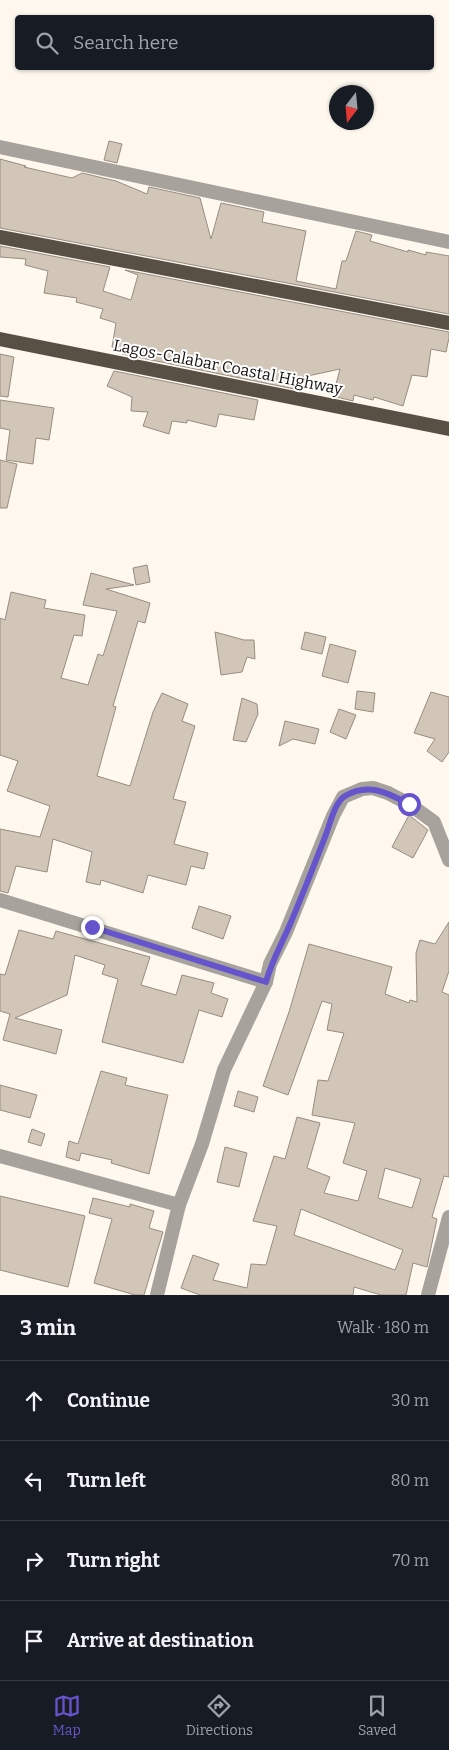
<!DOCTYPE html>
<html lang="en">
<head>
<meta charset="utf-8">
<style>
  :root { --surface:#171b24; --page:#20242c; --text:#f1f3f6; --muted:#9ea1a6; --line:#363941; --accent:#6654cd }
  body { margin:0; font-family:Bitter,serif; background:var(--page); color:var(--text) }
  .compass { position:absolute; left:329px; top:85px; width:45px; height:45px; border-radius:50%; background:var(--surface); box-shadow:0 1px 4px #0004; rotate:196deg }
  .stop { position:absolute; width:15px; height:15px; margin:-11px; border:4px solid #6654cd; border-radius:50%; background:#fff }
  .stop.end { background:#6654cd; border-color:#fff; box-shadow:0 1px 5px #0008 }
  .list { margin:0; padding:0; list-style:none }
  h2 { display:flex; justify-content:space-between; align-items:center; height:65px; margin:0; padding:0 20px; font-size:21px }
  h2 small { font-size:16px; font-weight:400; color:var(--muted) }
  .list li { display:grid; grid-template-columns:32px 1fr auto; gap:15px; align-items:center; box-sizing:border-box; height:80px; padding:0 20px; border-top:1px solid var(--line) }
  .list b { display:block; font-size:19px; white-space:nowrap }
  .list em { font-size:16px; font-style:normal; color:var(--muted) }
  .icon { flex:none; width:28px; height:28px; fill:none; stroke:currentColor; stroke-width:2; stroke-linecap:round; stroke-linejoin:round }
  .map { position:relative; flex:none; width:449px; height:1295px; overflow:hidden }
  .search { position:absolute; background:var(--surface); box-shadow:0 1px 4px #0004; left:15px; right:15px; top:15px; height:55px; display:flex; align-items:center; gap:12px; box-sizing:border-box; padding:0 18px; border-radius:5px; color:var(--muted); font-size:19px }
  .sheet { height:385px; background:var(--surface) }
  nav { display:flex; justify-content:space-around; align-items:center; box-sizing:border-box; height:70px; border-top:1px solid var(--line); background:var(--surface); font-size:14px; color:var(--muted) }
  nav a { display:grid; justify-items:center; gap:2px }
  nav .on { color:var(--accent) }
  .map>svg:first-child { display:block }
  .building { fill:#d1c6b8; stroke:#978d80; fill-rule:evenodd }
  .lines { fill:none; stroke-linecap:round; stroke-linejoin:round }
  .minor { stroke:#a7a39c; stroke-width:14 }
  .tertiary { stroke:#a7a39c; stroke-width:14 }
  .trunk { stroke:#585045; stroke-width:14 }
  .route { stroke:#6654cd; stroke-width:6 }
  .labels { text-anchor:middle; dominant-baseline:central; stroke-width:4; stroke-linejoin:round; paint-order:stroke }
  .street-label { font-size:16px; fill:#17130e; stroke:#fff }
</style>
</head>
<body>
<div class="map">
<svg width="449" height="1295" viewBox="0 0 449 1295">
  <rect width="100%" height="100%" fill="#fef8ef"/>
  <g class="building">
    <polygon points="109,141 122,144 117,163 104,160"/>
    <polygon points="0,159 26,166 24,167 72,178 82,173 116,181 147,194 149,187 200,198 211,239 221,203 264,212 262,222 306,231 296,281 336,289 342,261 346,261 356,231 372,235 370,241 408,252 408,250 426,255 426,252 449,256 449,314 0,228"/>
    <polygon points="0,246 110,267 103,291 131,300 138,275 125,270 449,332 449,338 446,352 431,349 427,377 412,375 403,406 374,397 373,400 354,395 353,401 333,396 340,369 303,377 307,387 299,390 122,354 124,350 112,347 116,323 100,318 103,309 76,302 77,298 44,293 48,271 25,265 26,259 0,257"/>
    <polygon points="0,354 14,357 8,397 0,396"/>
    <polygon points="114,371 258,400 254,420 219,414 216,427 187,420 187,423 172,421 169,434 143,426 148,412 131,411 132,397 107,386"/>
    <polygon points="0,400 54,408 49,440 36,438 33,464 6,460 10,430 0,428"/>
    <polygon points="0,460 17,464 7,508 0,508"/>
    <polygon points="147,565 150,582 136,585 133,568"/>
    <polygon points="91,573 134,585 106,589 150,603 145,623 138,621 113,706 116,707 97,776 130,786 153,712 162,693 188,704 182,721 195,726 173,799 186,802 174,844 208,853 204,869 191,866 186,885 148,875 143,893 101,880 100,885 86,882 92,852 53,839 47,872 16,866 8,893 0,891 0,829 40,837 50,806 7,791 18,761 0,755 0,618 5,620 11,592 46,600 44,608 85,615 82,636 74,635 61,678 88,685 98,654 103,656 117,611 83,605"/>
    <polygon points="215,632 244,640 254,640 255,659 247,657 242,672 221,675"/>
    <polygon points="305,632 326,637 322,654 301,649"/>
    <polygon points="330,644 356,651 348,683 322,676"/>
    <polygon points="357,691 375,693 373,712 355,709"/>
    <polygon points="431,692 449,697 449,752 442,762 427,751 435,739 414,733"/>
    <polygon points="242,698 257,704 258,714 246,742 233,740"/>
    <polygon points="339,709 356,715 346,739 330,732"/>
    <polygon points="285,721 319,729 315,744 293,739 279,746"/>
    <polygon points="409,815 428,830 413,858 392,847"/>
    <polygon points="199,906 231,916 223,939 192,928"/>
    <path d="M 449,922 L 449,971 L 442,992 L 449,995 L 449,1177 L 444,1176 L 432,1217 L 437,1219 L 427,1267 L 413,1263 L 406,1295 L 381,1295 L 354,1287 L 353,1295 L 200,1295 L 181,1288 L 193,1255 L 219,1264 L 213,1280 L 247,1288 L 251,1264 L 266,1265 L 277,1226 L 253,1221 L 274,1156 L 285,1159 L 297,1117 L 320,1123 L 307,1168 L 330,1177 L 324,1193 L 358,1201 L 367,1171 L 343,1163 L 355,1123 L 312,1115 L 318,1080 L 328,1081 L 344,1033 L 327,1030 L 332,1004 L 322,1001 L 288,1095 L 263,1086 L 289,1012 L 309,944 L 392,967 L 385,994 L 409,1003 L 410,1000 L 417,1002 L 416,953 L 420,940 L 435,944 ZM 385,1168 L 421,1179 L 412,1208 L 378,1198 ZM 301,1209 L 403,1250 L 395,1270 L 294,1235 Z"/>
    <polygon points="19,930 53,939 56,931 150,957 141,985 176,995 182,975 214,983 211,993 228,999 222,1017 199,1010 183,1063 102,1042 118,979 102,974 105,965 75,955 67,995 15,1018 62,1030 56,1054 3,1040 10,1014 0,1011 0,974 5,975"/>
    <polygon points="101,1071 127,1078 125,1085 168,1095 149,1174 111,1163 112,1160 81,1153 79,1161 66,1157 69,1141 78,1144"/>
    <polygon points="0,1085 37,1095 30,1118 0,1110"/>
    <polygon points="238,1091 258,1097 254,1112 234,1106"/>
    <polygon points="32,1129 45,1134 41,1146 28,1142"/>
    <polygon points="225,1147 247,1153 239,1187 217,1182"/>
    <polygon points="0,1196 85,1216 68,1287 0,1270"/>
    <polygon points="93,1198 130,1207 130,1204 154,1211 149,1228 163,1232 144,1295 135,1295 94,1283 112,1219 89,1213"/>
  </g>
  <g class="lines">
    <g class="minor">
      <polyline points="0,147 449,242"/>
      <polyline points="0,900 266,982"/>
      <polyline points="0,1156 179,1205"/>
      <polyline points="157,1295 179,1205 202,1144 224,1070 266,982 270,964 286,932 333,816 343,797 362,789 373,788 388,793 409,804 434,822 449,860"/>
    </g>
    <polyline class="tertiary" points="428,1295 449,1217"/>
    <g class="trunk">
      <polyline points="0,237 449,323"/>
      <polyline points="0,339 449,429"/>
    </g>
  </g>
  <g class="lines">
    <path class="route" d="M 92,927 L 266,982 C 271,963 280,947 288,929 C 301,899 313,868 325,837 C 330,825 334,803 345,796 C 368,782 388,793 409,804"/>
  </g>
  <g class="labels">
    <g class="street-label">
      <text transform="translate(228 367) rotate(11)">Lagos-Calabar Coastal Highway</text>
    </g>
  </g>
</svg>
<svg class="compass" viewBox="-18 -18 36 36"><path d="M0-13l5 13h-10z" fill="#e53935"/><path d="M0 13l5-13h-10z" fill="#9ea1a6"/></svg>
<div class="stop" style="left:409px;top:804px"></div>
<div class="stop end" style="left:92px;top:927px"></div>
<div class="search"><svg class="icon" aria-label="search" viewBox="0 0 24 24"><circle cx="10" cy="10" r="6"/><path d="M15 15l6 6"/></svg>Search here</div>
</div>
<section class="sheet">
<h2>3 min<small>Walk · 180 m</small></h2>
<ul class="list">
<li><svg class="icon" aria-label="ahead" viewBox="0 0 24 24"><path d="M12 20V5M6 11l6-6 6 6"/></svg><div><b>Continue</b></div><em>30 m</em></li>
<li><svg class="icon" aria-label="left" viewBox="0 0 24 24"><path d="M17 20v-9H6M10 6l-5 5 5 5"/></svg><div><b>Turn left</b></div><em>80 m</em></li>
<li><svg class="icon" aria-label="right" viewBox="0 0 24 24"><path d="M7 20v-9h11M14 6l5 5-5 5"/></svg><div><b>Turn right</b></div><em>70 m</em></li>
<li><svg class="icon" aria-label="arrive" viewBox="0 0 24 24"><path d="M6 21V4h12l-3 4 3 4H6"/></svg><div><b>Arrive at destination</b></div></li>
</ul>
</section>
<nav>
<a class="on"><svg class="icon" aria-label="map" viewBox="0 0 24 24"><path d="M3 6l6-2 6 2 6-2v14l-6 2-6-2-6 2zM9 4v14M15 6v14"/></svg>Map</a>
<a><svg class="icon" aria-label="directions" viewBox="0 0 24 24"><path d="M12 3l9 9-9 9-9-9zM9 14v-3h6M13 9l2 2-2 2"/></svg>Directions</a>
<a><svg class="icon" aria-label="saved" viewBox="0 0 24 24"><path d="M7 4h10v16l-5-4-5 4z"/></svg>Saved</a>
</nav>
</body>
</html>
